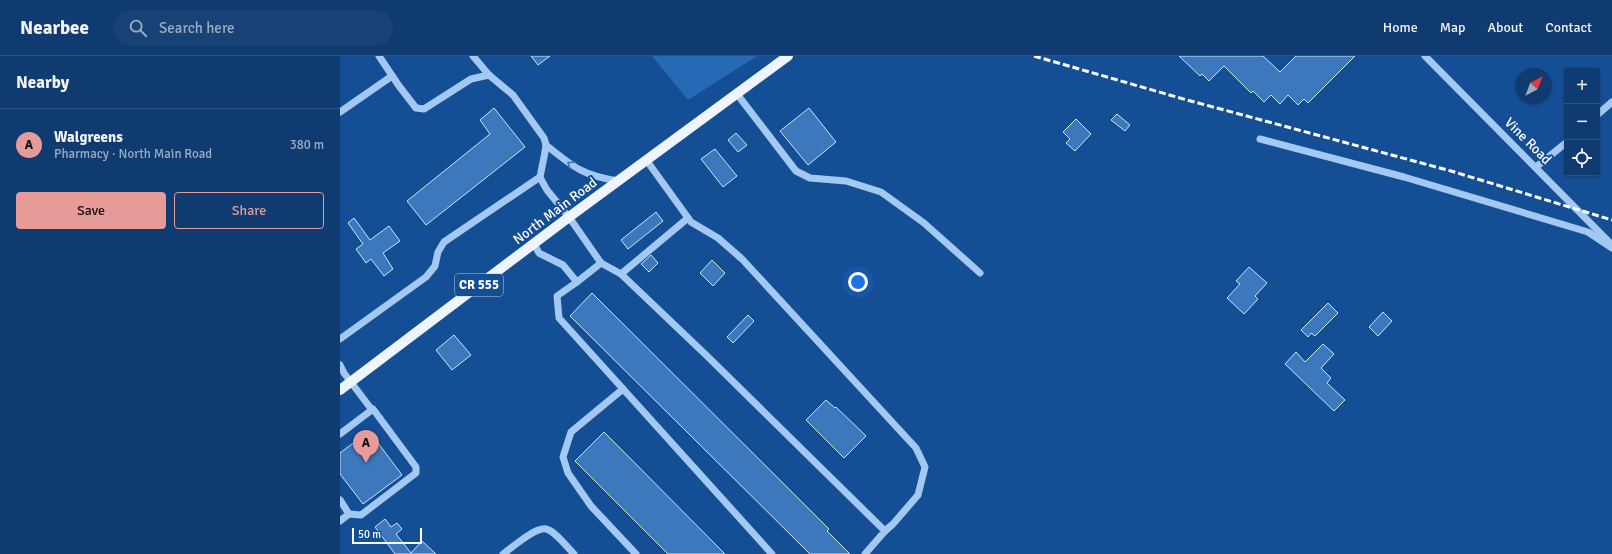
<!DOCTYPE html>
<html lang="en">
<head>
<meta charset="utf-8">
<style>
  :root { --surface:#0f3b70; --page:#184275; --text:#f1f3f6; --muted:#9badc3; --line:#2f5583; --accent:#e69b98 }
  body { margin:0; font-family:Signika,sans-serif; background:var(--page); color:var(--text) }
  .controls { position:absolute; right:12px; top:12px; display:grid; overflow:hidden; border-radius:4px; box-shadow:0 1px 3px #0004 }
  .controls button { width:36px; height:36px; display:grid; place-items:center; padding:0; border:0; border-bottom:1px solid var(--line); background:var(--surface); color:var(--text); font:20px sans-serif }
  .compass { position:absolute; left:1176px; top:12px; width:36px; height:36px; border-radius:50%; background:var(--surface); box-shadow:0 1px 3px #0004; rotate:42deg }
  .scale { position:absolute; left:12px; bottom:10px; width:70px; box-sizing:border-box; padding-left:4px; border:2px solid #fff; border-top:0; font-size:11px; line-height:14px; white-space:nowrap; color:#fff; -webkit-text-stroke:3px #144f95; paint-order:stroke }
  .you { position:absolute; left:518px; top:226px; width:14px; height:14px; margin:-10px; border:3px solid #fff; border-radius:50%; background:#1a73e8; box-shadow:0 0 0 6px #1a73e833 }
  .badge { display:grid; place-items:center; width:26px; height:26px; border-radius:50%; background:var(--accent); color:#111; font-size:13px; font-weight:700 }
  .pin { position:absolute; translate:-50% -33px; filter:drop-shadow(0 1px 2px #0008) }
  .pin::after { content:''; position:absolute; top:21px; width:14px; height:12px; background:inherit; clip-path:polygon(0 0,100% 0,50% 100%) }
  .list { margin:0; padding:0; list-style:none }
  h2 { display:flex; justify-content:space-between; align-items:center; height:52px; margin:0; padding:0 16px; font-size:17px }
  h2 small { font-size:13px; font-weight:400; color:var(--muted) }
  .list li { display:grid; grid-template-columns:26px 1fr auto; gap:12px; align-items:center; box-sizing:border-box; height:72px; padding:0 16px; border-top:1px solid var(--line) }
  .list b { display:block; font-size:15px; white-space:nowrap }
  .list p { margin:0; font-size:13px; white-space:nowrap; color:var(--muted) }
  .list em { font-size:13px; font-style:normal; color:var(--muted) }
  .actions { display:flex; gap:8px; padding:12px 16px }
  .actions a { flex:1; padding:9px 0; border:1px solid var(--accent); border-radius:4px; text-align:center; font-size:14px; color:var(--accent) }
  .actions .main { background:var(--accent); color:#111 }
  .icon { flex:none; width:22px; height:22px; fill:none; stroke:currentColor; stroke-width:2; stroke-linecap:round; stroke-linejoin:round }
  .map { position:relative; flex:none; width:1272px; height:498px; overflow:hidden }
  header { display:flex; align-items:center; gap:24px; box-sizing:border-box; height:56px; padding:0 20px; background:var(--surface); border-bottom:1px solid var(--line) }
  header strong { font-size:19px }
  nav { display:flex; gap:22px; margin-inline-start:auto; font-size:14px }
  .search { width:280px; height:36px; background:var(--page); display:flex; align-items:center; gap:10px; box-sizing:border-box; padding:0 14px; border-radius:22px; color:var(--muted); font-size:15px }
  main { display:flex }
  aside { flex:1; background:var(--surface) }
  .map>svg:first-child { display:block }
  .green { fill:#2669b4 }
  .building { fill:#3d78bd; stroke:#cbe2fd }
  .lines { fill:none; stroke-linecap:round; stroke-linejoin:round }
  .minor { stroke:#a3c9f2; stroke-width:7 }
  .major { stroke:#eef5ff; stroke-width:10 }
  .rail { stroke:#fff; stroke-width:3; stroke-dasharray:7 3; stroke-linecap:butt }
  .oneway { stroke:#3f74b1 }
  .labels { text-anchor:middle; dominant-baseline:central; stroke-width:4; stroke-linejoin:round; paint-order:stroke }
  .shield { fill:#144f95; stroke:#b8cadf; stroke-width:1 }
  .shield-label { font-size:13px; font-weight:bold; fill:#fff }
  .street-label { font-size:14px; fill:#fff; stroke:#144f95 }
</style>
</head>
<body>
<header>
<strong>Nearbee</strong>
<div class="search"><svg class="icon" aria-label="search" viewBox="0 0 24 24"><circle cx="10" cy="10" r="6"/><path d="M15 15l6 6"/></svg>Search here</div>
<nav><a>Home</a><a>Map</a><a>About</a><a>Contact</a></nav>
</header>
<main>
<aside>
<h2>Nearby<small></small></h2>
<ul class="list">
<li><span class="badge">A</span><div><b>Walgreens</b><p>Pharmacy · North Main Road</p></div><em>380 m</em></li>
</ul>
<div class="actions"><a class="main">Save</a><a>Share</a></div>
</aside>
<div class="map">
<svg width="1272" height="498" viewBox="0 0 1272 498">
  <rect width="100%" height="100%" fill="#144f95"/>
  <polygon class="green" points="312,0 417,0 348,44"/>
  <g class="building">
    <polygon points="191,0 210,0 198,9"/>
    <polygon points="839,0 923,0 940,16 956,0 1015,0 968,47 964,43 958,49 948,39 940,48 931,39 924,46 913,35 911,37 884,10 869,25 862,18 860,20"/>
    <polygon points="154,52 185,91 86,169 67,145 150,78 140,64"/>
    <polygon points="469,52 496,86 468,109 440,75"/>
    <polygon points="777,58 790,69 785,75 771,64"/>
    <polygon points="736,63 751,78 735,95 726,87 730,83 723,76"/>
    <polygon points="396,77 407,89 398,96 388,84"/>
    <polygon points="375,93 397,120 383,131 361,103"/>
    <polygon points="316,156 323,165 288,193 281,184"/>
    <polygon points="14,162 30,184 49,170 60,185 43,197 53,213 44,220 31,203 26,207 16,193 23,188 8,167"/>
    <polygon points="311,199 318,207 309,216 301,208"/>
    <polygon points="372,204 385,217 373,230 360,217"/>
    <polygon points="909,211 927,227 915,240 918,243 904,258 887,242 900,228 896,225"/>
    <polygon points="252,237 489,473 487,475 510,498 470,498 230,260"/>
    <polygon points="988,247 998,257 975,280 971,277 968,281 961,274"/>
    <polygon points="1043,256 1052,265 1038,280 1029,271"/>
    <polygon points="408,259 414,265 393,287 387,281"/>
    <polygon points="114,279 131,299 112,314 96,294"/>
    <polygon points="983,288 994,298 981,312 991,322 987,327 1005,344 994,355 945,308 956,296 965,306"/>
    <polygon points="486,344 495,352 496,351 526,380 504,402 466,364"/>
    <polygon points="29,375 62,419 23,448 0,418 0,397"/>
    <polygon points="264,376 385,498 328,498 235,405"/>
    <polygon points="45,463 51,471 57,467 62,473 56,478 71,497 82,485 96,498 55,498 35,471"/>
  </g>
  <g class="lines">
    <g class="minor">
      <polyline points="39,0 59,30 76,52 84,53 131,23 149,19 173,39 204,82 206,89 205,96 200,121 203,127 207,134 229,161 261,207 281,218 366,299 545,475 525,498"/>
      <polyline points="133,0 149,19"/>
      <polyline points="1085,0 1271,188"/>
      <polyline points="397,38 456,115 470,122 506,125 541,136 584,167 640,217"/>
      <polyline points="0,56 52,20"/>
      <polyline points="1257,59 1272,46"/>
      <polyline points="920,83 1064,121 1248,176 1272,192"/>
      <path d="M 206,89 C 233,111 243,120 279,125"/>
      <polyline points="307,105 351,166 378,182 402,203 576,392 585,411 578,439 553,468 545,475"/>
      <polyline points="1196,111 1227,86"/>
      <polyline points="194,188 199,197 223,209 237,226 217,240 219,262 432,498"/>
      <polyline points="281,218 348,162"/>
      <polyline points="237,226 261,207"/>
      <polyline points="0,283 86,221 95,210 98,196 104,186 200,121"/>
      <polyline points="0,309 4,317 32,354"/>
      <polyline points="283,333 231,376 223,401 228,417 251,450 296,498"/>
      <polyline points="0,378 33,353 76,411 76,417 21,459 9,458 0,444"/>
      <polyline points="0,465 9,458"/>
      <path d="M 163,498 C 173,491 195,471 206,473 C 215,475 227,491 234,498"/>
    </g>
    <polyline class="major" points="0,334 229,161 448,0"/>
    <polyline class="rail" points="694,0 847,44 1111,115 1272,164"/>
  </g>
  <defs><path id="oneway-chevron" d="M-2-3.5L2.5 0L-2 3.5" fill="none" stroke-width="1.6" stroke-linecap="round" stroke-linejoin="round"/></defs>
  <use class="oneway" href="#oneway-chevron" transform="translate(230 108) rotate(-146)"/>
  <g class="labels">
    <rect class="shield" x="115" y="218" width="48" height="22" rx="3"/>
    <g class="shield-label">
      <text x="139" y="229">CR 555</text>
    </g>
    <g class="street-label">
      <text transform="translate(1188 85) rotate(45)">Vine Road</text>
      <text transform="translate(215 155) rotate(-37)">North Main Road</text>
    </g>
  </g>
</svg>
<div class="controls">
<button>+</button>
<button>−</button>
<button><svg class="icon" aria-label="locate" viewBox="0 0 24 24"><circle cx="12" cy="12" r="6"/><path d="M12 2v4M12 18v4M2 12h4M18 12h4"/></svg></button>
</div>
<svg class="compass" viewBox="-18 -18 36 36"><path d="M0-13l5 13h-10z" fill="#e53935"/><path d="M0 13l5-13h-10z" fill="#9badc3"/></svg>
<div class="scale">50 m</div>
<div class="you"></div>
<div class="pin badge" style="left:26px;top:407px">A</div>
</div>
</main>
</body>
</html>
